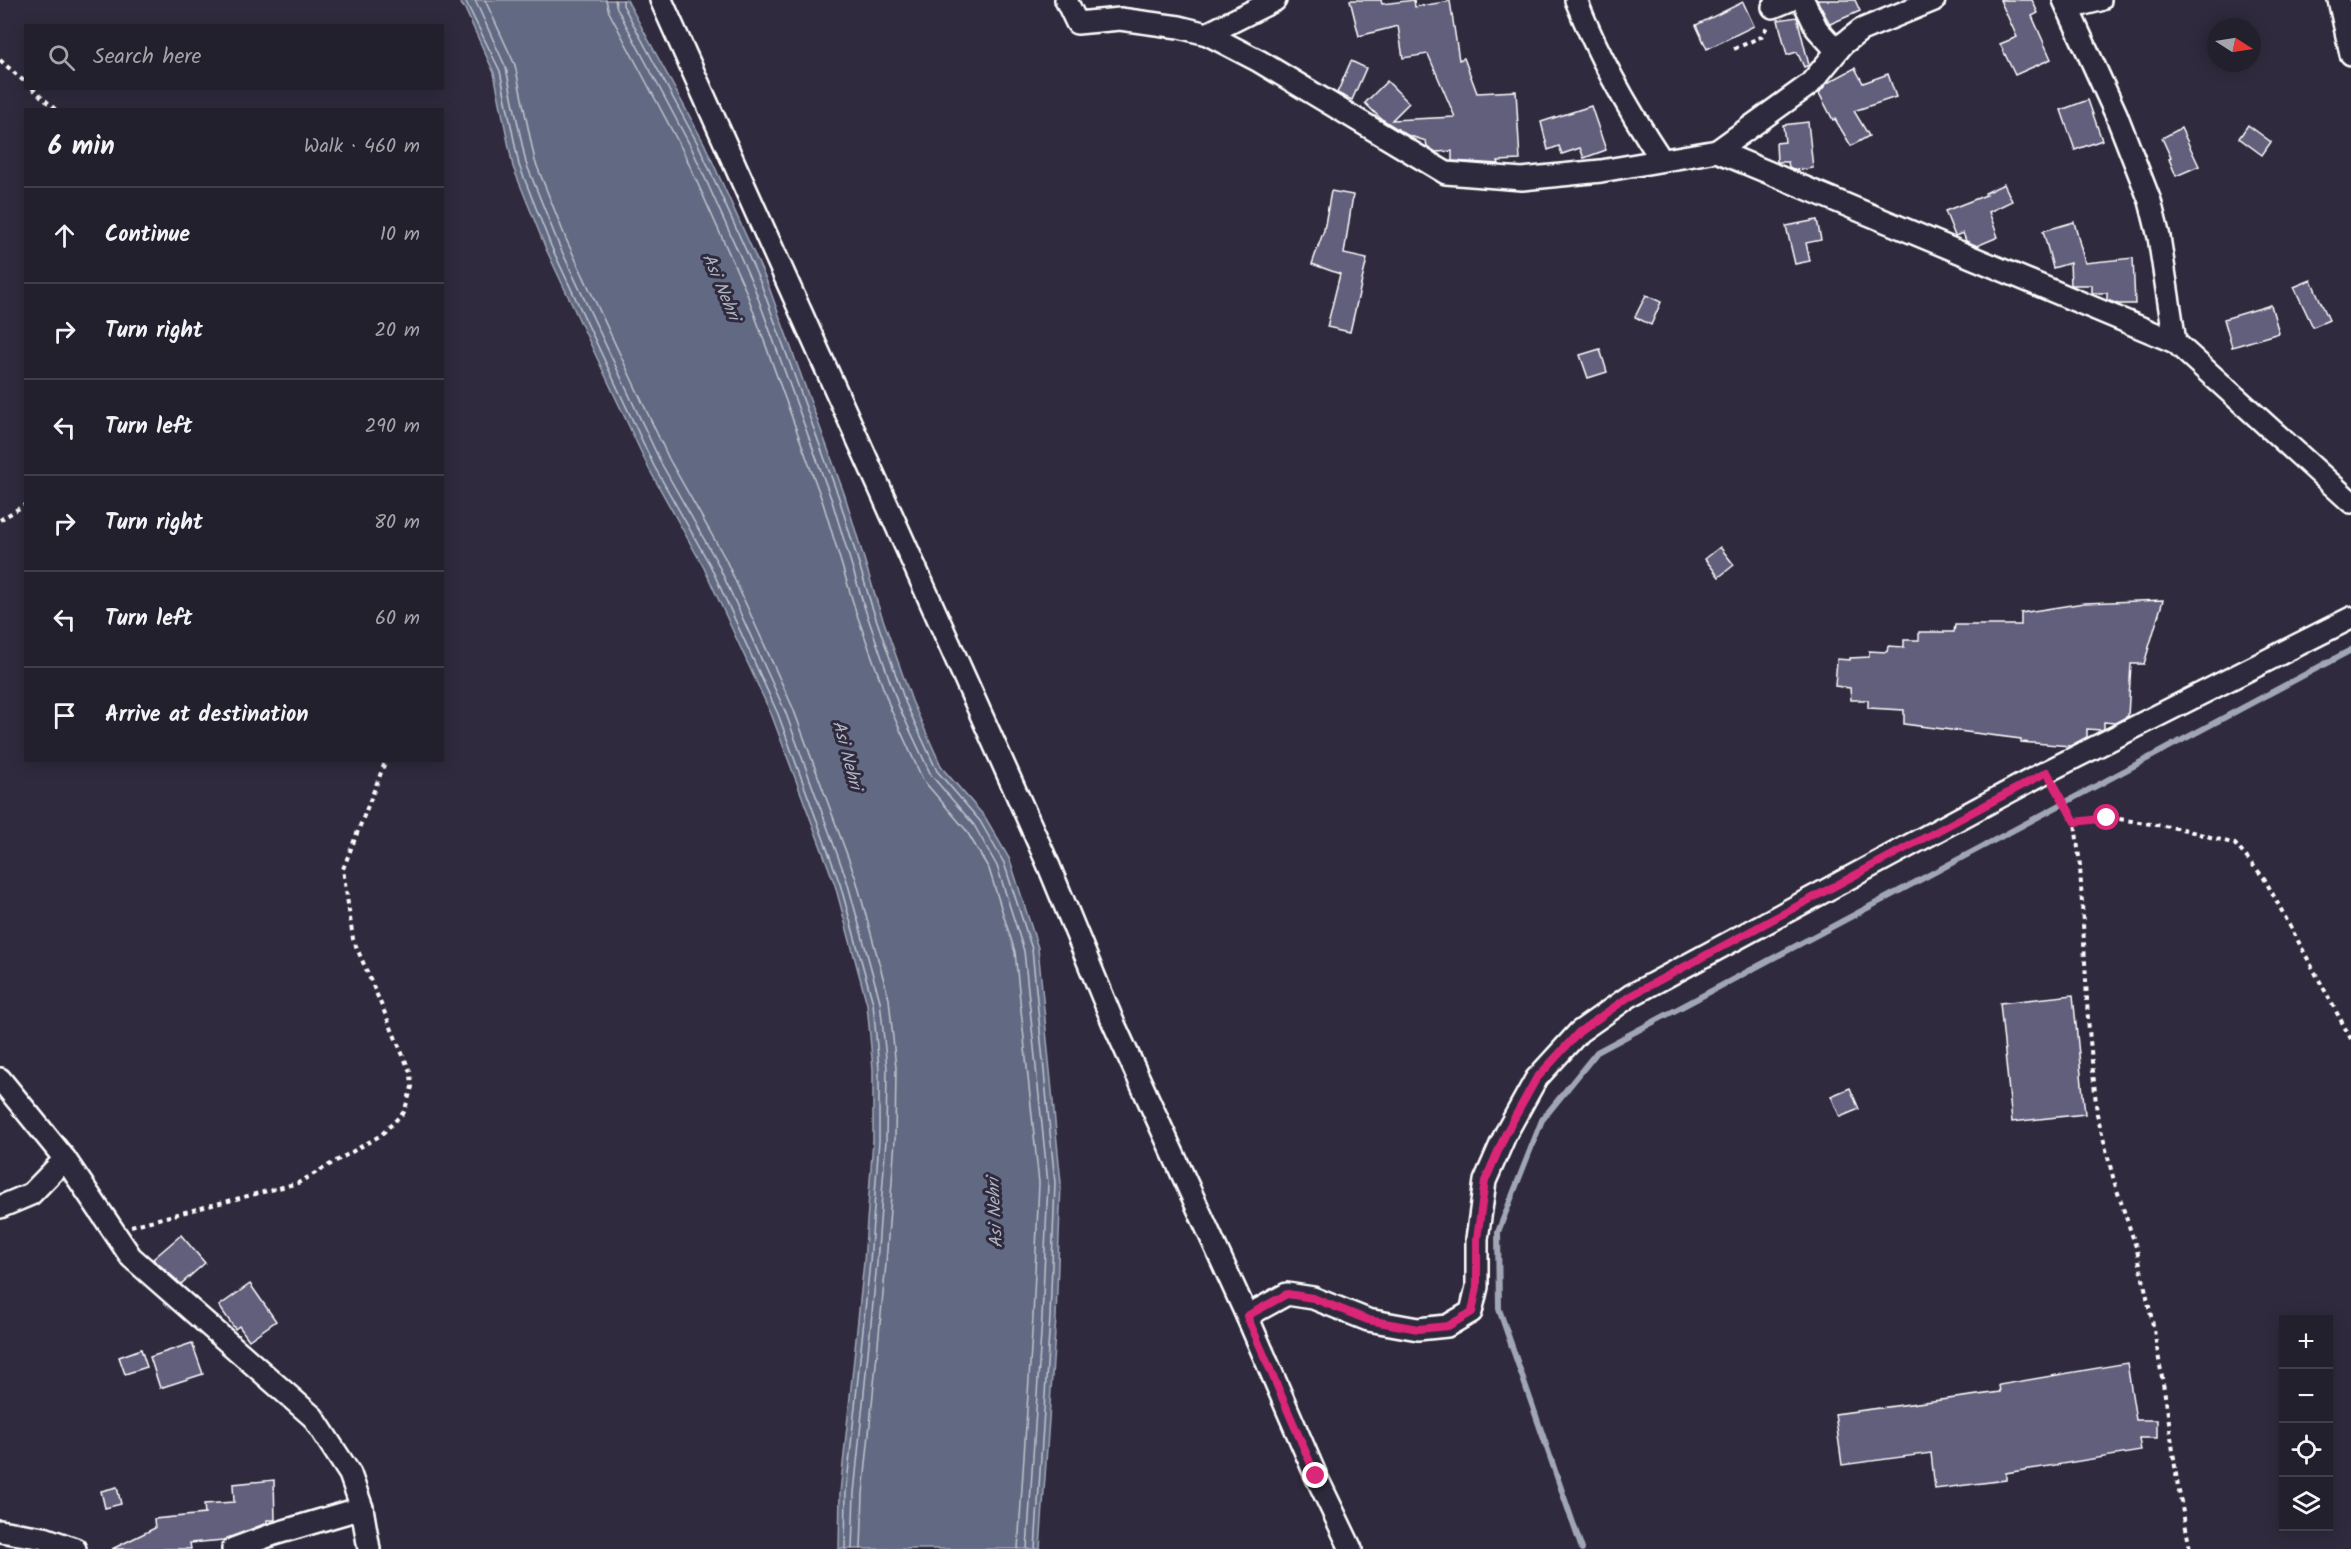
<!DOCTYPE html>
<html lang="en">
<head>
<meta charset="utf-8">
<style>
  :root { --surface:#23202e; --page:#2b2836; --text:#f1f3f6; --muted:#a3a3aa; --line:#403e4a }
  body { margin:0; font-family:Kalam,sans-serif; background:var(--page); color:var(--text) }
  .controls { position:absolute; right:18px; bottom:18px; display:grid; overflow:hidden; border-radius:0px; box-shadow:0 3px 15px #0003 }
  .controls button { width:54px; height:54px; display:grid; place-items:center; padding:0; border:0; border-bottom:2px solid var(--line); background:var(--surface); color:var(--text); font:30px sans-serif }
  .compass { position:absolute; left:2207px; top:18px; width:54px; height:54px; border-radius:50%; background:var(--surface); box-shadow:0 3px 15px #0003; rotate:102deg }
  .stop { position:absolute; width:18px; height:18px; margin:-14px; border:4px solid #db2777; border-radius:50%; background:#fff }
  .stop.end { background:#db2777; border-color:#fff; box-shadow:0 2px 6px #0008 }
  .list { margin:0; padding:0; list-style:none }
  h2 { display:flex; justify-content:space-between; align-items:center; height:78px; margin:0; padding:0 24px; font-size:26px }
  h2 small { font-size:20px; font-weight:400; color:var(--muted) }
  .list li { display:grid; grid-template-columns:39px 1fr auto; gap:18px; align-items:center; box-sizing:border-box; height:96px; padding:0 24px; border-top:2px solid var(--line) }
  .list b { display:block; font-size:22px; white-space:nowrap }
  .list em { font-size:20px; font-style:normal; color:var(--muted) }
  .icon { flex:none; width:33px; height:33px; fill:none; stroke:currentColor; stroke-width:2; stroke-linecap:round; stroke-linejoin:round }
  .map { position:relative; flex:none; width:2351px; height:1549px; overflow:hidden }
  .search { position:absolute; background:var(--surface); box-shadow:0 3px 15px #0003; left:24px; top:24px; width:420px; height:66px; display:flex; align-items:center; gap:15px; box-sizing:border-box; padding:0 21px; border-radius:0px; color:var(--muted); font-size:22px }
  .panel { position:absolute; background:var(--surface); box-shadow:0 3px 15px #0003; left:24px; top:108px; width:420px; height:654px; border-radius:0px }
  .map>svg:first-child { display:block }
  .water { fill:#626b83; stroke:#a1a6b5; stroke-width:1.5 }
  .lines { fill:none; stroke-linecap:round; stroke-linejoin:round }
  .shore { stroke:#c0c4cd; stroke-width:1.5 }
  .stream { stroke:#a1a6b5; stroke-width:6 }
  .building { fill:#625f7d; stroke:#fff; stroke-width:1.5 }
  .minor-casing { stroke:#fff; stroke-width:26 }
  .path { stroke:#fff; stroke-width:4; stroke-dasharray:4.5 4.5; stroke-linecap:butt }
  .minor { stroke:#2f2a3d; stroke-width:21 }
  .route { stroke:#db2777; stroke-width:8 }
  .labels { text-anchor:middle; dominant-baseline:central; stroke-width:6; stroke-linejoin:round; paint-order:stroke }
  .water-label { font-size:18px; font-style:italic; fill:#b0b5c1; stroke:#2f2a3d }
</style>
</head>
<body>
<div class="map">
<svg width="2351" height="1549" viewBox="0 0 2351 1549">
  <rect width="100%" height="100%" fill="#2f2a3d"/>
  <filter id="ink" filterUnits="userSpaceOnUse"><feTurbulence type="fractalNoise" baseFrequency=".0167" numOctaves="2"/><feDisplacementMap in="SourceGraphic" scale="12" xChannelSelector="R" yChannelSelector="G"/><feConvolveMatrix kernelMatrix="1 2 1 2 8 2 1 2 1" color-interpolation-filters="sRGB"/></filter>
  <g filter="url(#ink)">
    <polygon class="water" points="458,0 627,0 704,143 767,282 845,496 878,605 912,701 942,768 985,817 1010,860 1038,948 1061,1183 1056,1318 1040,1549 839,1549 840,1493 864,1262 873,1140 873,1069 867,1004 835,885 772,716 704,568 649,469 546,249 513,167 494,73 465,9"/>
    <g class="lines">
      <g class="shore">
        <polyline points="465,0 500,71 519,165 551,246 654,466 710,565 778,714 840,884 873,1003 879,1069 879,1140 870,1262 846,1493 845,1549"/>
        <polyline points="475,0 506,68 526,163 558,243 661,463 717,562 785,711 847,881 880,1001 887,1068 886,1140 877,1263 854,1493 852,1549"/>
        <polyline points="485,0 515,65 535,161 566,239 669,459 725,558 793,708 856,879 889,999 896,1068 895,1140 886,1264 863,1494 861,1549"/>
        <polyline points="606,0 609,12 684,153 746,291 823,503 856,612 891,710 923,780 966,830 989,869 1015,952 1039,1183 1033,1317 1018,1549"/>
        <polyline points="615,0 617,8 692,149 754,287 832,501 865,609 899,707 931,775 974,825 997,866 1024,951 1048,1183 1042,1318 1027,1549"/>
        <polyline points="623,0 623,5 699,146 761,284 839,498 872,607 906,704 937,771 980,821 1004,863 1032,949 1055,1183 1050,1318 1035,1549"/>
      </g>
      <polyline class="stream" points="1582,1549 1499,1309 1498,1232 1542,1120 1597,1052 2351,650"/>
    </g>
    <g class="building">
      <polygon points="1350,0 1381,0 1382,4 1414,0 1415,7 1450,1 1459,60 1464,58 1477,93 1516,91 1520,160 1498,161 1499,164 1452,161 1452,151 1436,152 1427,146 1426,141 1407,135 1380,118 1365,103 1387,81 1409,103 1392,120 1455,117 1428,54 1403,58 1398,26 1359,36"/>
      <polygon points="1817,0 1855,0 1860,11 1830,24"/>
      <polygon points="2000,0 2032,0 2038,13 2032,16 2051,59 2015,75 2000,44 2017,37"/>
      <polygon points="1743,2 1754,26 1707,49 1696,25"/>
      <polygon points="1797,17 1809,65 1804,67 1797,52 1787,55 1778,20"/>
      <polygon points="1351,61 1366,68 1352,100 1337,93"/>
      <polygon points="1855,68 1863,83 1888,74 1896,97 1854,111 1869,136 1851,146 1835,119 1833,120 1819,93 1827,83"/>
      <polygon points="2088,100 2102,140 2075,150 2061,110"/>
      <polygon points="1591,106 1606,150 1584,158 1580,148 1562,154 1559,146 1548,150 1541,122"/>
      <polygon points="1808,122 1813,168 1795,170 1789,167 1788,162 1777,162 1776,143 1785,142 1783,125"/>
      <polygon points="2248,125 2271,142 2262,155 2239,138"/>
      <polygon points="2181,128 2199,166 2176,176 2169,159 2171,158 2162,138"/>
      <polygon points="2004,184 2012,201 1989,212 1998,237 1977,246 1966,241 1963,233 1955,236 1945,211 1986,195 1985,193"/>
      <polygon points="1331,191 1353,195 1344,254 1367,259 1350,332 1327,327 1340,274 1312,264 1324,230"/>
      <polygon points="1817,220 1821,240 1806,243 1810,261 1795,264 1786,226"/>
      <polygon points="2074,222 2085,263 2133,258 2135,304 2118,304 2107,300 2107,293 2092,293 2092,285 2071,285 2070,263 2053,268 2043,231"/>
      <polygon points="2311,280 2329,320 2313,327 2294,287"/>
      <polygon points="1646,295 1661,302 1651,325 1635,317"/>
      <polygon points="2271,305 2279,333 2232,347 2224,319"/>
      <polygon points="1600,349 1607,372 1588,378 1580,355"/>
      <polygon points="1720,547 1734,565 1719,577 1705,559"/>
      <polygon points="2163,600 2144,664 2131,664 2128,716 2115,723 2104,722 2104,729 2101,730 2087,729 2087,737 2070,746 2021,742 2021,739 1904,724 1904,710 1868,708 1868,700 1851,700 1850,688 1835,686 1837,659 1850,660 1850,658 1869,657 1869,651 1887,652 1888,646 1904,647 1904,640 1919,640 1919,632 1954,632 1955,625 2021,625 2021,613 2084,603"/>
      <polygon points="2073,995 2085,1114 2012,1122 2000,1003"/>
      <polygon points="1850,1088 1859,1109 1840,1117 1831,1096"/>
      <polygon points="181,1235 205,1263 181,1284 153,1259"/>
      <polygon points="250,1284 276,1321 249,1340 239,1326 235,1329 219,1306"/>
      <polygon points="192,1343 203,1374 160,1388 150,1357"/>
      <polygon points="141,1349 147,1367 125,1374 119,1357"/>
      <polygon points="2127,1363 2136,1420 2157,1420 2157,1438 2139,1438 2141,1451 2006,1473 2006,1480 1935,1489 1931,1453 1842,1465 1835,1414 2000,1392 1999,1385"/>
      <polygon points="274,1480 275,1520 267,1520 267,1523 224,1540 190,1543 191,1549 112,1549 155,1528 154,1519 205,1514 204,1504 234,1502 233,1484"/>
      <polygon points="117,1487 121,1504 105,1508 101,1491"/>
    </g>
    <g class="lines">
      <defs>
        <g id="minor">
          <polyline points="661,0 1048,864 1113,1022 1247,1316 1316,1476 1351,1549"/>
          <polyline points="1066,0 1077,23 1120,19 1179,27 1207,34 1259,61 1446,173 1522,179 1601,171 1717,151 2175,342"/>
          <path d="M 1576,0 C 1598,56 1628,109 1661,159"/>
          <polyline points="1803,0 1817,29 1837,51"/>
          <polyline points="2064,0 2116,114 2150,201 2159,237 2175,342 2351,502"/>
          <polyline points="2339,0 2351,54"/>
          <polyline points="1773,7 1790,0"/>
          <polyline points="2068,8 2100,0"/>
          <polyline points="1207,34 1275,0"/>
          <polyline points="1717,151 1810,84 1843,44 1861,30 1934,0"/>
          <polyline points="0,1079 65,1159 131,1257 313,1417 350,1474 362,1508 369,1549"/>
          <polyline points="0,1207 31,1194 65,1159"/>
          <polyline points="1247,1316 1287,1294 1313,1298 1368,1320 1418,1329 1447,1326 1471,1312 1477,1287 1477,1239 1485,1181 1506,1133 1536,1079 1579,1032 1630,996 2042,774 2351,618"/>
          <polyline points="0,1531 44,1538 75,1549"/>
          <polyline points="233,1549 274,1534 362,1508"/>
        </g>
      </defs>
      <use href="#minor" class="minor-casing"/>
      <g class="path">
        <polyline points="1734,49 1761,37 1768,25"/>
        <polyline points="0,60 26,83"/>
        <polyline points="32,88 56,110"/>
        <polyline points="0,520 26,504"/>
        <polyline points="2055,786 2075,822 2080,866 2088,1019 2097,1114 2114,1181 2137,1250 2154,1330 2167,1407 2177,1481 2190,1549"/>
        <polyline points="2075,822 2107,817 2182,829 2235,844 2264,878 2351,1039"/>
        <polyline points="131,1226 298,1183 381,1135 404,1112 412,1087 411,1074 353,939 343,869 386,760"/>
      </g>
      <use href="#minor" class="minor"/>
    </g>
  </g>
  <g class="lines" filter="url(#ink)">
    <polyline class="route" points="1316,1476 1247,1316 1287,1294 1313,1298 1368,1320 1418,1329 1448,1326 1472,1312 1477,1287 1477,1239 1485,1181 1506,1133 1536,1079 1579,1032 1630,996 2047,772 2075,822 2107,818"/>
  </g>
  <g class="labels">
    <g class="water-label">
      <text transform="translate(720 287) rotate(67)">Asi Nehri</text>
      <text transform="translate(846 755) rotate(75)">Asi Nehri</text>
      <text transform="translate(996 1213) rotate(-93)">Asi Nehri</text>
    </g>
  </g>
</svg>
<div class="controls">
<button>+</button>
<button>−</button>
<button><svg class="icon" aria-label="locate" viewBox="0 0 24 24"><circle cx="12" cy="12" r="6"/><path d="M12 2v4M12 18v4M2 12h4M18 12h4"/></svg></button>
<button><svg class="icon" aria-label="layers" viewBox="0 0 24 24"><path d="M12 4l9 5-9 5-9-5zM3 14l9 5 9-5"/></svg></button>
</div>
<svg class="compass" viewBox="-18 -18 36 36"><path d="M0-13l5 13h-10z" fill="#e53935"/><path d="M0 13l5-13h-10z" fill="#a3a3aa"/></svg>
<div class="stop" style="left:2107px;top:818px"></div>
<div class="stop end" style="left:1316px;top:1476px"></div>
<div class="search"><svg class="icon" aria-label="search" viewBox="0 0 24 24"><circle cx="10" cy="10" r="6"/><path d="M15 15l6 6"/></svg>Search here</div>
<section class="panel">
<h2>6 min<small>Walk · 460 m</small></h2>
<ul class="list">
<li><svg class="icon" aria-label="ahead" viewBox="0 0 24 24"><path d="M12 20V5M6 11l6-6 6 6"/></svg><div><b>Continue</b></div><em>10 m</em></li>
<li><svg class="icon" aria-label="right" viewBox="0 0 24 24"><path d="M7 20v-9h11M14 6l5 5-5 5"/></svg><div><b>Turn right</b></div><em>20 m</em></li>
<li><svg class="icon" aria-label="left" viewBox="0 0 24 24"><path d="M17 20v-9H6M10 6l-5 5 5 5"/></svg><div><b>Turn left</b></div><em>290 m</em></li>
<li><svg class="icon" aria-label="right" viewBox="0 0 24 24"><path d="M7 20v-9h11M14 6l5 5-5 5"/></svg><div><b>Turn right</b></div><em>80 m</em></li>
<li><svg class="icon" aria-label="left" viewBox="0 0 24 24"><path d="M17 20v-9H6M10 6l-5 5 5 5"/></svg><div><b>Turn left</b></div><em>60 m</em></li>
<li><svg class="icon" aria-label="arrive" viewBox="0 0 24 24"><path d="M6 21V4h12l-3 4 3 4H6"/></svg><div><b>Arrive at destination</b></div></li>
</ul>
</section>
</div>
</body>
</html>
